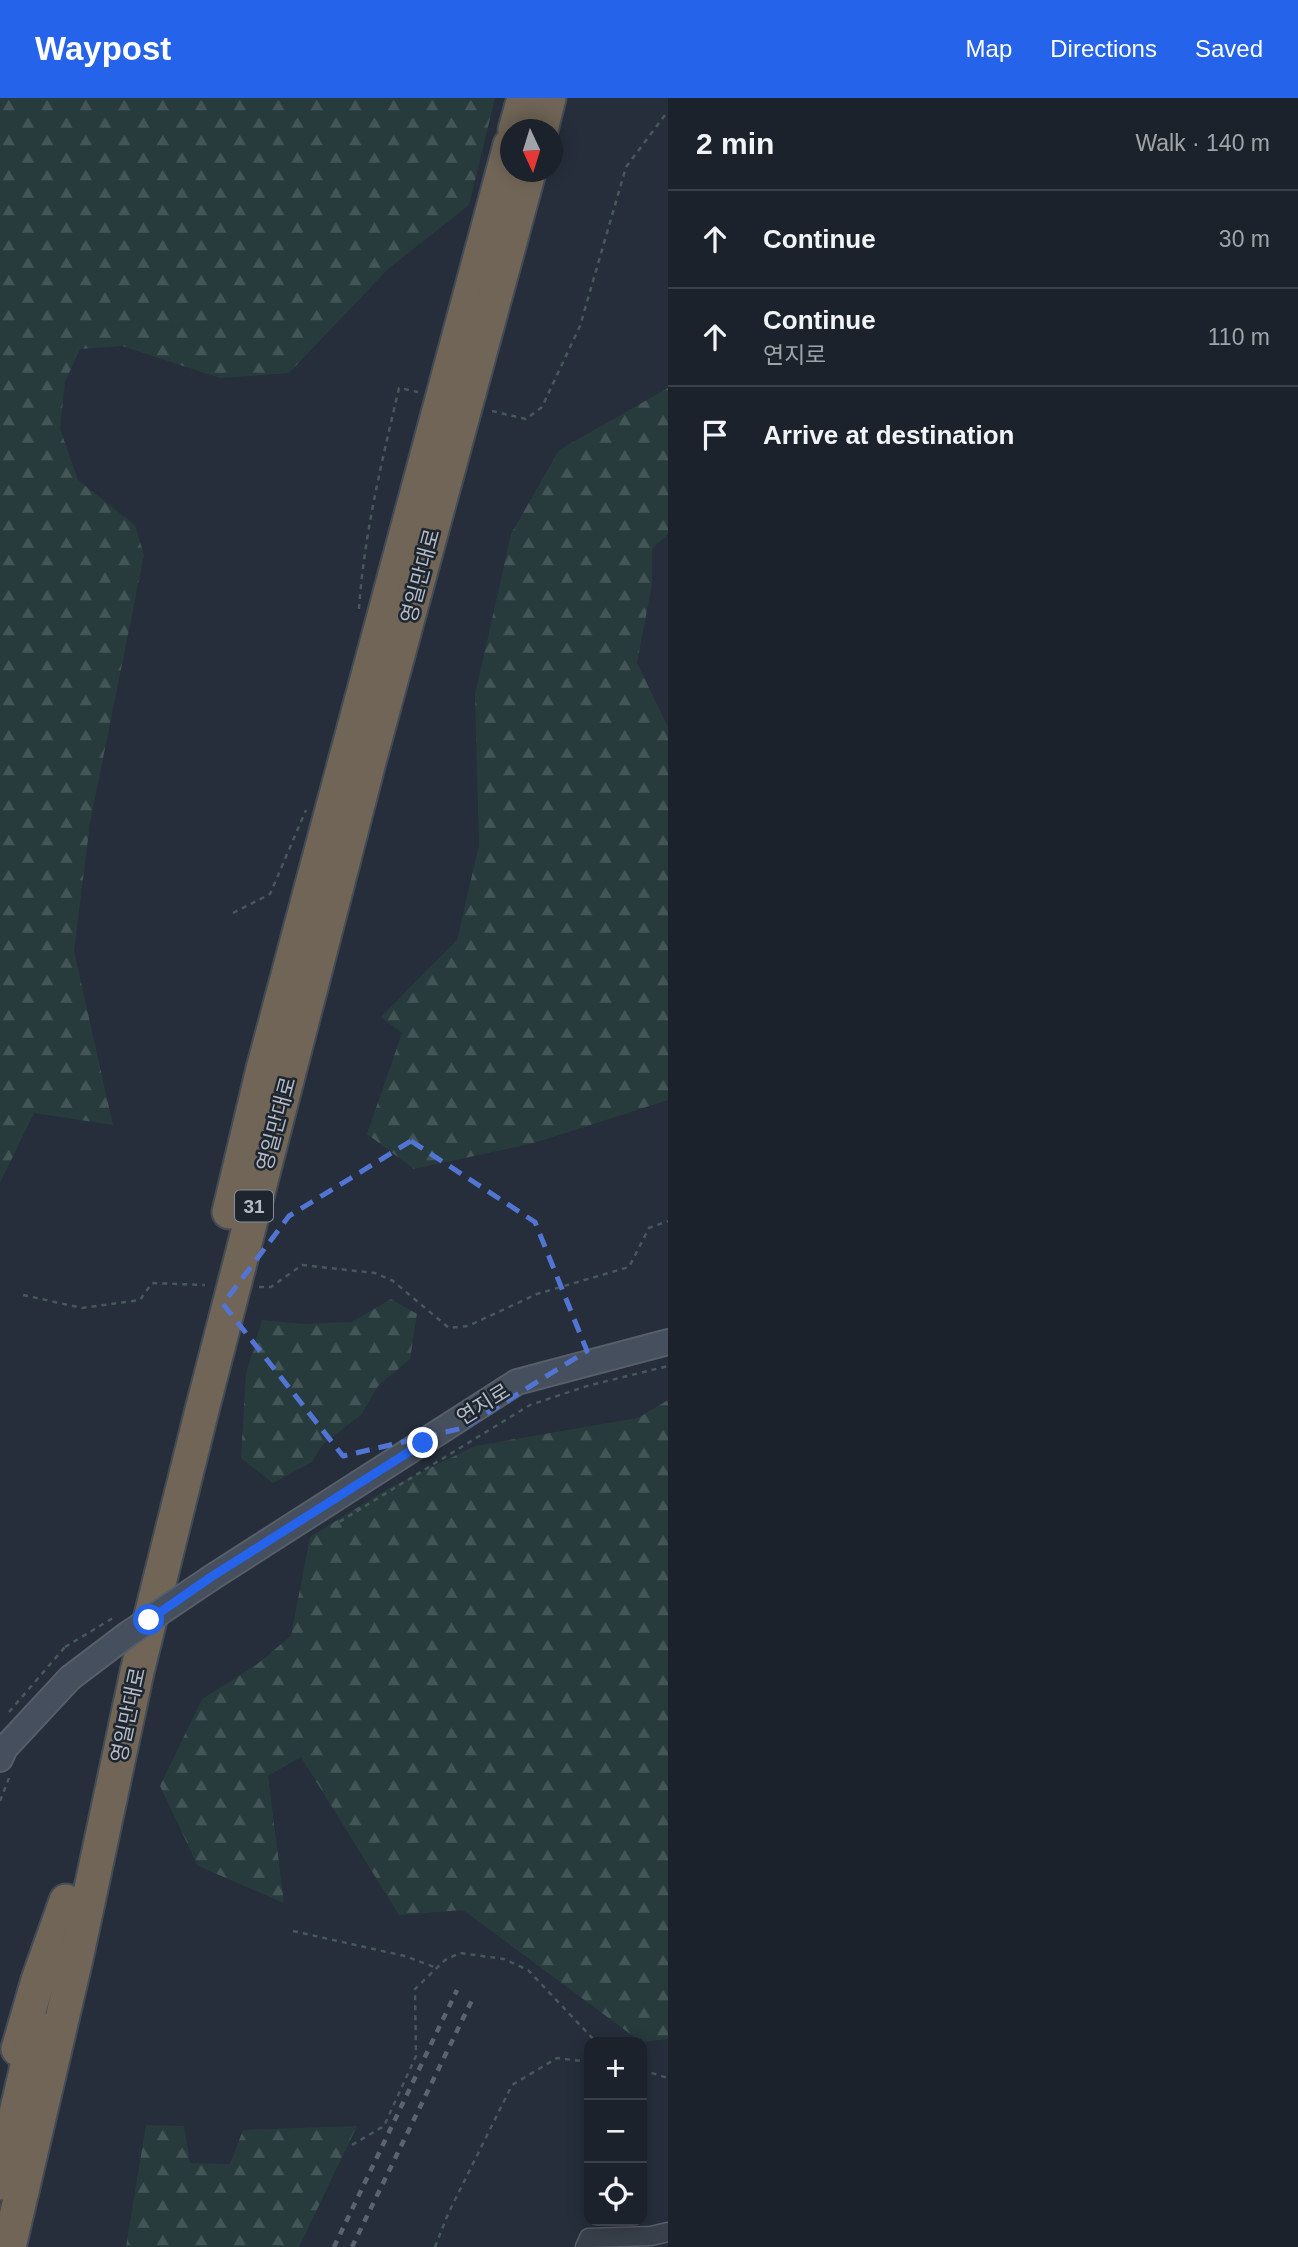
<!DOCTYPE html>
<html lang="en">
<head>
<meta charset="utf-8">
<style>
  :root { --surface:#1c222c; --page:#252a34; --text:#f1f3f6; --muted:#a0a4a9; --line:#3a3f48; --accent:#2563eb }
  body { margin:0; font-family:Helvetica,"Noto Sans KR",sans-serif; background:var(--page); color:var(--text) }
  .controls { position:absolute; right:21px; bottom:21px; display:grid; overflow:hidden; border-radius:14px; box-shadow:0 4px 18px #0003 }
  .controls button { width:63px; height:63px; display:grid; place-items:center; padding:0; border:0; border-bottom:2px solid var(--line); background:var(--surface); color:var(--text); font:35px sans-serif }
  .compass { position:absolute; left:500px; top:21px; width:63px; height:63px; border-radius:50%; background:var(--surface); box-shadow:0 4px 18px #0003; rotate:176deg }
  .stop { position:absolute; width:21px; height:21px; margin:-16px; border:5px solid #2563eb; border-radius:50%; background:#fff }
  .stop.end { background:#2563eb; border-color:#fff; box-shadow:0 2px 7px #0008 }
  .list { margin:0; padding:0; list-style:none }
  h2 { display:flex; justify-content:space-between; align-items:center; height:91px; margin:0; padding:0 28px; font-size:30px }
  h2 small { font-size:23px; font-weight:400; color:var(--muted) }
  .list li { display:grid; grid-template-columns:46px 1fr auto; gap:21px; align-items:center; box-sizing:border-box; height:98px; padding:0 28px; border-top:2px solid var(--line) }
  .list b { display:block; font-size:26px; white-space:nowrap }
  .list p { margin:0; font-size:23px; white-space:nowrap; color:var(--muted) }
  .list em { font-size:23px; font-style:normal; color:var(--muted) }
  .icon { flex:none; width:38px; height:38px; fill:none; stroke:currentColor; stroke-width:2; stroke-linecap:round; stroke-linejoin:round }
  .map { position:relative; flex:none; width:668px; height:2149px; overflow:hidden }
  header { display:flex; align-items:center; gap:42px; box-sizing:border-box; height:98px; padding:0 35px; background:var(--accent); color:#fff }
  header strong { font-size:33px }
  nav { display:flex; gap:38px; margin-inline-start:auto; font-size:24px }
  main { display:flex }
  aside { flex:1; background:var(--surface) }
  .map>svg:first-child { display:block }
  .forest { fill:url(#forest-firs) }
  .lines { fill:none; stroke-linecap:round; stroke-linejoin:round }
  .street-casing { stroke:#565e68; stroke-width:21 }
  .secondary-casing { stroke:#565e68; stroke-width:28 }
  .highway-casing { stroke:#434b55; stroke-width:37 }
  .path { stroke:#46585a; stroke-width:2.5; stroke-dasharray:5 5; stroke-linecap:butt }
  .street { stroke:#38404b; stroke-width:18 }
  .secondary { stroke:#464f5d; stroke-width:24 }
  .highway { stroke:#706556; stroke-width:33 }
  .rail { stroke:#5a6471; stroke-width:4.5; stroke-dasharray:7 7; stroke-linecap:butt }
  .secondary-bridge-casing { stroke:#565e68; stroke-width:28; stroke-linecap:butt }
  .path-bridge { stroke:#46585a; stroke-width:2.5; stroke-dasharray:5 5; stroke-linecap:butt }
  .secondary-bridge { stroke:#464f5d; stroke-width:24 }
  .route { stroke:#2563eb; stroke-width:9 }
  .marked { fill:none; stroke:#5274d2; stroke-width:5; stroke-dasharray:14 9; stroke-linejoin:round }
  .labels { text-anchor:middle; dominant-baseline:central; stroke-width:5; stroke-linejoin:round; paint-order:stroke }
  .shield { fill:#1d252f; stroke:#878e99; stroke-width:2 }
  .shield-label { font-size:19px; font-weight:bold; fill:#b4bbc6 }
  .street-label { font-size:21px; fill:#b4bbc6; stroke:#1d252f }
</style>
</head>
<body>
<header>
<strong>Waypost</strong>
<nav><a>Map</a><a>Directions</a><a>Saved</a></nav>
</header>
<main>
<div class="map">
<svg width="668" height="2149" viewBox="0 0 668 2149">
  <defs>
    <pattern id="forest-firs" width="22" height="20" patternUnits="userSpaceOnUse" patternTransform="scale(1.75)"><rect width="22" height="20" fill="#273b3c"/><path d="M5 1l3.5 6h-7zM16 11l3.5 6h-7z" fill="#445557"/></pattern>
  </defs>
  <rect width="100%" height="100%" fill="#252e3a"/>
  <g class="forest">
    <polygon points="0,0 495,0 469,107 388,171 289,275 220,280 122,248 80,251 65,284 60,331 78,382 135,427 144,457 90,725 74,853 113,1027 34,1015 0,1085"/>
    <polygon points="668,290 668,436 652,451 652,486 637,565 668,629 668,1002 534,1045 414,1071 367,1036 402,935 381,919 457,842 479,747 475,597 511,436 559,352"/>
    <polygon points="391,1201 417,1216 410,1261 378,1288 361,1317 323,1346 312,1364 273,1385 241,1360 246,1275 262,1222 305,1226 352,1224"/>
    <polygon points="668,1302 668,1941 641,1944 463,1812 399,1817 301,1659 268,1678 284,1805 198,1768 160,1688 202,1601 256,1567 291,1538 310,1439 389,1390 475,1348 638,1320"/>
    <polygon points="146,2027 184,2028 190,2065 230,2066 243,2032 357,2028 299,2149 126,2149"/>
  </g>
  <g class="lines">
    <defs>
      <polyline id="street" points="585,2149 589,2140 651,2138 668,2134"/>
      <g id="secondary">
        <polyline points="211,1480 517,1284 668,1244"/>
        <polyline points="0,1661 5,1650 70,1580"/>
      </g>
      <g id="highway">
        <polyline points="515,32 524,0"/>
        <polyline points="541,32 549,0"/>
        <polyline points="229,1114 262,975 310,794 510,47"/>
        <polyline points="18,1951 38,1882 66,1803"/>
        <polyline points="0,2085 36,1929"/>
        <polyline points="9,2149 76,1861 137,1574 202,1312 369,664 529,74"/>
      </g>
    </defs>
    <use href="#street" class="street-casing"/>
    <use href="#secondary" class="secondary-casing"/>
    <use href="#highway" class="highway-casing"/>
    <g class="path">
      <polyline points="492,313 526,321 542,309 580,228 626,69 668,13"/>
      <path d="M 359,511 C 364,436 382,363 399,290 L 418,294"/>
      <polyline points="233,815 270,796 306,712"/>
      <polyline points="259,1189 271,1189 302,1167 375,1175 393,1183 449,1230 468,1228 537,1196 629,1169 649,1130 668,1123"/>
      <polyline points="23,1197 82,1210 140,1202 152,1185 205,1187"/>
      <polyline points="331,1429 530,1307 587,1288 668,1268"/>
      <polyline points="9,1614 65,1549"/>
      <polyline points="0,1703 9,1680"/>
      <polyline points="293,1833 405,1858 437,1870"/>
      <polyline points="642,1972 668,1980"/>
      <polyline points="352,2047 384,2028 416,1958 415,1891 445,1862 460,1855 504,1861 528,1872 596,1944"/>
      <polyline points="435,2149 448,2116 512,1987 557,1960 589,1964"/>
    </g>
    <use href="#street" class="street"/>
    <use href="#secondary" class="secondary"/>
    <use href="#highway" class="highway"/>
    <g class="rail">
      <polyline points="334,2149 457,1892"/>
      <polyline points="352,2149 472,1902"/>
    </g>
    <defs>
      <polyline id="secondary-bridge" points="70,1580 128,1536 211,1480"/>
    </defs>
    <use href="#secondary-bridge" class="secondary-bridge-casing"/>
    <polyline class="path-bridge" points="65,1549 113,1520"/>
    <use href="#secondary-bridge" class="secondary-bridge"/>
  </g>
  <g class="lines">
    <polyline class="route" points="149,1522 211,1479 423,1345"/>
  </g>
  <path class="marked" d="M 411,1043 L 535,1124 L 587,1253 L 463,1330 L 343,1358 L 223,1206 L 289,1118 Z"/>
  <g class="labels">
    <rect class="shield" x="235" y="1092.5" width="38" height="31" rx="5"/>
    <g class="shield-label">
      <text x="254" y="1108">31</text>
    </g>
    <g class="street-label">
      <text transform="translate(420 478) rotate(-75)">영일만대로</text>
      <text transform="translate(276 1026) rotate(-75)">영일만대로</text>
      <text transform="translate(483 1306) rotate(-32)">연지로</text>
      <text transform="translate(128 1617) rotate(-78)">영일만대로</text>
    </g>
  </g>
</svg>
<div class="controls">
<button>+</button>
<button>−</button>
<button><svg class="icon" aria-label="locate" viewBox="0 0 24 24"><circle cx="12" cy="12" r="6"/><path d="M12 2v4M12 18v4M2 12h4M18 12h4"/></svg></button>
</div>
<svg class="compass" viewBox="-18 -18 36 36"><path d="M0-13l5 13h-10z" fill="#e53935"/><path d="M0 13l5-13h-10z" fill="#a0a4a9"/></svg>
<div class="stop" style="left:149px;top:1522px"></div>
<div class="stop end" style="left:423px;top:1345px"></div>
</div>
<aside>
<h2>2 min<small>Walk · 140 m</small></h2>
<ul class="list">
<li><svg class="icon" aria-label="ahead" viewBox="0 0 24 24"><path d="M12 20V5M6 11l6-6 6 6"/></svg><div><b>Continue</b></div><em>30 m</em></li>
<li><svg class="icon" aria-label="ahead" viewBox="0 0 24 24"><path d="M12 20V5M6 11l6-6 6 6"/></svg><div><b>Continue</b><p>연지로</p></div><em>110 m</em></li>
<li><svg class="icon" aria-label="arrive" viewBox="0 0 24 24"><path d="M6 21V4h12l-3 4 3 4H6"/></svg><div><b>Arrive at destination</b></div></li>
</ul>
</aside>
</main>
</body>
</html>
